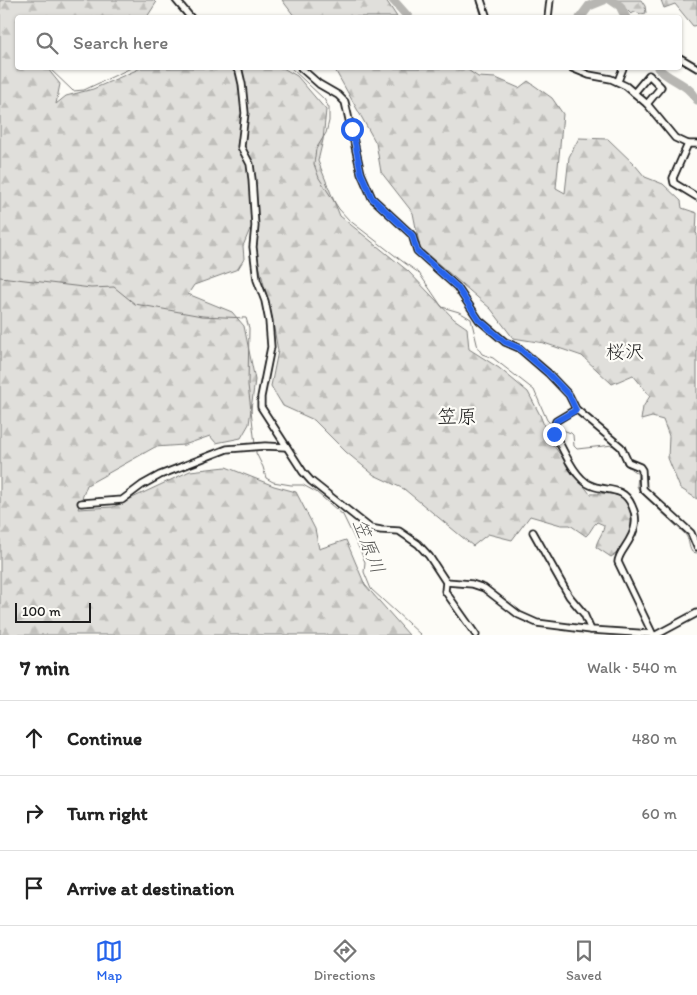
<!DOCTYPE html>
<html lang="en">
<head>
<meta charset="utf-8">
<style>
  :root { --surface:#fff; --page:#f2f2f2; --text:#222; --muted:#767676; --line:#e0e0e0; --accent:#2563eb }
  body { margin:0; font-family:Itim,"Klee One",sans-serif; background:var(--page); color:var(--text) }
  .scale { position:absolute; left:15px; bottom:12px; width:76px; box-sizing:border-box; padding-left:5px; border:2px solid #1c1c1c; border-top:0; font-size:14px; line-height:18px; white-space:nowrap; color:#1c1c1c; -webkit-text-stroke:4px #fdfcf7; paint-order:stroke }
  .stop { position:absolute; width:15px; height:15px; margin:-11px; border:4px solid #2563eb; border-radius:50%; background:#fff }
  .stop.end { background:#2563eb; border-color:#fff; box-shadow:0 1px 5px #0008 }
  .list { margin:0; padding:0; list-style:none }
  h2 { display:flex; justify-content:space-between; align-items:center; height:65px; margin:0; padding:0 20px; font-size:21px }
  h2 small { font-size:16px; font-weight:400; color:var(--muted) }
  .list li { display:grid; grid-template-columns:32px 1fr auto; gap:15px; align-items:center; box-sizing:border-box; height:75px; padding:0 20px; border-top:1px solid var(--line) }
  .list b { display:block; font-size:19px; white-space:nowrap }
  .list em { font-size:16px; font-style:normal; color:var(--muted) }
  .icon { flex:none; width:28px; height:28px; fill:none; stroke:currentColor; stroke-width:2; stroke-linecap:round; stroke-linejoin:round }
  .map { position:relative; flex:none; width:697px; height:635px; overflow:hidden }
  .search { position:absolute; background:var(--surface); box-shadow:0 1px 4px #0004; left:15px; right:15px; top:15px; height:55px; display:flex; align-items:center; gap:12px; box-sizing:border-box; padding:0 18px; border-radius:5px; color:var(--muted); font-size:19px }
  .sheet { height:290px; background:var(--surface) }
  nav { display:flex; justify-content:space-around; align-items:center; box-sizing:border-box; height:70px; border-top:1px solid var(--line); background:var(--surface); font-size:14px; color:var(--muted) }
  nav a { display:grid; justify-items:center; gap:2px }
  nav .on { color:var(--accent) }
  .map>svg:first-child { display:block }
  .forest { fill:url(#forest-firs); stroke:#7e7e7c }
  .lines { fill:none; stroke-linecap:round; stroke-linejoin:round }
  .stream { stroke:#797876; stroke-width:1 }
  .river { stroke:#b7b6b2; stroke-width:9 }
  .minor-casing { stroke:#1c1c1c; stroke-width:9 }
  .minor { stroke:#fdfcf7; stroke-width:5.5 }
  .route { stroke:#2563eb; stroke-width:6 }
  .labels { text-anchor:middle; dominant-baseline:central; stroke-width:4.5; stroke-linejoin:round; paint-order:stroke }
  .neighbourhood-label { font-size:19px; fill:#1c1c1c; stroke:#fdfcf7 }
  .water-label { font-size:19px; font-style:italic; fill:#5a5a58; stroke:#fdfcf7 }
  .quarter-label { font-size:20px; fill:#1c1c1c; stroke:#fdfcf7 }
</style>
</head>
<body>
<div class="map">
<svg width="697" height="635" viewBox="0 0 697 635">
  <defs>
    <pattern id="forest-firs" width="22" height="20" patternUnits="userSpaceOnUse" patternTransform="scale(1.25)"><rect width="22" height="20" fill="#e0dfdb"/><path d="M5 1l3.5 6h-7zM16 11l3.5 6h-7z" fill="#c0bfbb"/></pattern>
  </defs>
  <rect width="100%" height="100%" fill="#fdfcf7"/>
  <filter id="ink" filterUnits="userSpaceOnUse"><feTurbulence type="fractalNoise" baseFrequency=".02" numOctaves="2"/><feDisplacementMap in="SourceGraphic" scale="10" xChannelSelector="R" yChannelSelector="G"/><feConvolveMatrix kernelMatrix="1 2 1 2 8 2 1 2 1" color-interpolation-filters="sRGB"/></filter>
  <g filter="url(#ink)">
    <g class="forest">
      <path d="M 0,0 L 153,0 L 156,3 L 147,17 L 18,18 L 18,68 L 47,68 L 60,84 L 56,104 L 66,96 L 93,89 L 141,68 L 283,68 L 297,76 L 326,110 L 323,140 L 318,161 L 340,216 L 408,271 L 454,319 L 467,328 L 469,349 L 499,368 L 528,392 L 540,415 L 550,441 L 590,494 C 599,494 613,492 621,497 C 635,506 632,531 625,544 C 622,550 616,554 611,557 L 596,547 C 597,539 604,533 604,525 L 597,522 C 592,526 591,532 586,536 L 570,525 L 561,525 L 530,516 L 512,540 L 488,534 L 473,546 L 404,489 L 374,475 L 346,452 L 314,420 L 283,406 L 271,386 L 278,351 L 272,317 L 250,229 L 243,246 L 244,259 L 238,269 L 194,285 L 188,294 L 232,312 L 244,326 L 255,380 L 249,424 L 241,438 L 216,443 L 210,436 L 184,445 L 155,447 L 87,485 L 78,509 L 113,507 L 190,471 L 226,467 L 274,486 L 296,492 L 315,529 L 319,549 L 346,540 L 365,585 L 409,635 L 0,635 Z"/>
      <polygon points="282,0 386,0 397,17 295,17"/>
      <polygon points="617,0 641,0 645,6 646,13 641,14 635,12 631,14"/>
      <polygon points="661,0 697,0 697,25 693,26 675,4 664,8"/>
      <polygon points="334,68 465,68 478,77 496,78 519,88 528,81 552,98 563,114 556,188 565,193 569,157 579,138 608,139 635,165 645,177 663,184 681,201 682,208 697,213 696,233 697,234 697,499 680,488 668,458 669,436 663,420 652,417 641,420 643,407 650,396 633,375 612,384 582,356 544,343 513,338 491,309 420,248 413,213 381,172 376,143"/>
    </g>
    <g class="lines">
      <g class="stream">
        <polyline points="477,0 482,18"/>
        <polyline points="49,68 73,91 84,90 131,68"/>
        <polyline points="291,68 324,99 329,108 329,121 326,133 316,149 314,164 319,178 339,209 349,220 402,261 419,273 442,307 459,312 471,319 478,348 482,354 493,358 534,390 547,420 552,425"/>
        <polyline points="0,277 91,288 114,287 135,304 202,316 246,318 249,328 248,385 255,444"/>
        <path d="M 557,428 L 571,433 L 573,435 L 574,446 L 577,449 L 613,445 L 620,452 L 624,464 L 638,474 L 637,486 L 640,492 L 685,534 C 690,540 688,546 692,552 L 697,553"/>
        <polyline points="256,448 256,453 263,467 266,478 273,482 291,485 303,485 316,492 343,515 361,552 365,562 364,572 371,589 421,635"/>
      </g>
      <g class="river">
        <polyline points="393,0 409,18"/>
        <polyline points="611,0 620,6 626,18"/>
        <polyline points="580,18 589,6 604,0"/>
        <path d="M 658,68 C 670,81 688,83 697,100"/>
      </g>
      <defs>
        <g id="minor">
          <polyline points="176,0 191,18"/>
          <polyline points="481,0 487,18"/>
          <polyline points="548,18 550,0"/>
          <polyline points="680,58 697,68"/>
          <polyline points="236,68 239,71 242,84 245,113 241,147 250,164 252,179 255,226 253,247 257,280 265,301 269,321 271,347 261,397 261,407 303,472 311,481 370,528 381,530 399,531 418,544 429,556 446,582 445,591 476,635"/>
          <polyline points="301,68 319,84 338,95 345,102 361,173 372,198 412,235 417,251 457,287 479,320 505,342 519,348 548,373 569,395 576,409 621,447 628,462 640,467 642,470 643,489 691,533 697,547"/>
          <polyline points="572,68 589,75 611,79 626,86 647,104 675,138 688,144 697,144"/>
          <polyline points="618,81 623,68"/>
          <polyline points="634,93 649,75 661,87 647,104"/>
          <polyline points="688,144 673,178 674,183 697,197"/>
          <path d="M 576,409 L 556,421 L 553,430 L 554,434 C 564,449 569,467 582,479 C 598,496 622,481 632,506 C 635,512 636,519 635,525 C 633,541 618,552 618,562 L 653,635"/>
          <polyline points="81,503 122,500 142,485 160,475 227,449 265,446 286,447"/>
          <polyline points="533,532 569,596 584,614 591,630"/>
          <polyline points="446,582 472,584 484,588 519,615 537,623 591,630 652,634"/>
          <polyline points="656,635 697,613"/>
        </g>
      </defs>
      <use href="#minor" class="minor-casing"/>
      <use href="#minor" class="minor"/>
    </g>
  </g>
  <g class="lines" filter="url(#ink)">
    <polyline class="route" points="352,129 361,173 372,198 412,235 417,251 457,287 479,320 505,342 519,348 548,373 569,395 576,410 556,421 553,430 554,434"/>
  </g>
  <g class="labels">
    <g class="neighbourhood-label">
      <text x="625" y="351">桜沢</text>
    </g>
    <g class="water-label">
      <text transform="translate(369 546) rotate(69)">笠原川</text>
    </g>
    <g class="quarter-label">
      <text x="457" y="416">笠原</text>
    </g>
  </g>
</svg>
<div class="scale">100 m</div>
<div class="stop" style="left:352px;top:129px"></div>
<div class="stop end" style="left:554px;top:434px"></div>
<div class="search"><svg class="icon" aria-label="search" viewBox="0 0 24 24"><circle cx="10" cy="10" r="6"/><path d="M15 15l6 6"/></svg>Search here</div>
</div>
<section class="sheet">
<h2>7 min<small>Walk · 540 m</small></h2>
<ul class="list">
<li><svg class="icon" aria-label="ahead" viewBox="0 0 24 24"><path d="M12 20V5M6 11l6-6 6 6"/></svg><div><b>Continue</b></div><em>480 m</em></li>
<li><svg class="icon" aria-label="right" viewBox="0 0 24 24"><path d="M7 20v-9h11M14 6l5 5-5 5"/></svg><div><b>Turn right</b></div><em>60 m</em></li>
<li><svg class="icon" aria-label="arrive" viewBox="0 0 24 24"><path d="M6 21V4h12l-3 4 3 4H6"/></svg><div><b>Arrive at destination</b></div></li>
</ul>
</section>
<nav>
<a class="on"><svg class="icon" aria-label="map" viewBox="0 0 24 24"><path d="M3 6l6-2 6 2 6-2v14l-6 2-6-2-6 2zM9 4v14M15 6v14"/></svg>Map</a>
<a><svg class="icon" aria-label="directions" viewBox="0 0 24 24"><path d="M12 3l9 9-9 9-9-9zM9 14v-3h6M13 9l2 2-2 2"/></svg>Directions</a>
<a><svg class="icon" aria-label="saved" viewBox="0 0 24 24"><path d="M7 4h10v16l-5-4-5 4z"/></svg>Saved</a>
</nav>
</body>
</html>
